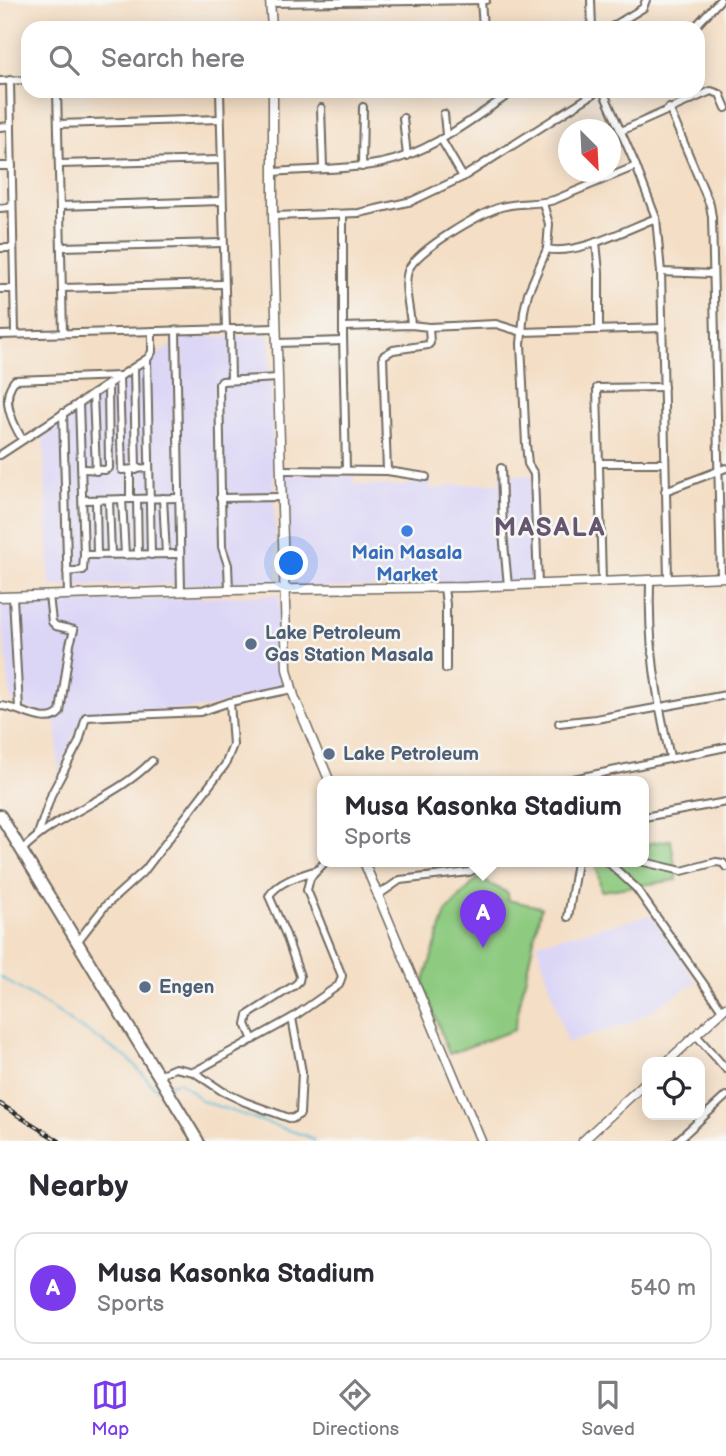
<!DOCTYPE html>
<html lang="en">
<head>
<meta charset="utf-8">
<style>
  :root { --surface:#fff; --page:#f7f7f7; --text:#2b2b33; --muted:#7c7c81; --line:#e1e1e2; --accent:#7c3aed }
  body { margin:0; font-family:"Balsamiq Sans",sans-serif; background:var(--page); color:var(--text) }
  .controls { position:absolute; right:21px; bottom:21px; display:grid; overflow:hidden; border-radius:14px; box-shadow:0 4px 18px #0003 }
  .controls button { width:63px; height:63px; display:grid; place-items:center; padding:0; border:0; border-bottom:2px solid var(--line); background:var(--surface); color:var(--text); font:35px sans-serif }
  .compass { position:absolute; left:558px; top:119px; width:63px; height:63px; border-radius:50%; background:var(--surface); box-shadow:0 4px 18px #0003; rotate:156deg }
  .you { position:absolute; left:292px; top:564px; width:24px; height:24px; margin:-18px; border:5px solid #fff; border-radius:50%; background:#1a73e8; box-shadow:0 0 0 10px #1a73e833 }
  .badge { display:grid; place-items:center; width:46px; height:46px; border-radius:50%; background:var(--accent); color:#fff; font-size:23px; font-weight:700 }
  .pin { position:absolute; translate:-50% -58px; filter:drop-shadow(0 2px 4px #0008) }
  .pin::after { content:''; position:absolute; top:37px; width:24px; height:21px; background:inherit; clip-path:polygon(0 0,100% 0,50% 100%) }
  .popup { position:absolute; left:317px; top:776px; width:332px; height:91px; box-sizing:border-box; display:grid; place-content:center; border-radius:14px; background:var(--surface); filter:drop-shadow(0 2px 5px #0005); font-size:23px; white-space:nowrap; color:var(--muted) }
  .popup b { font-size:26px; color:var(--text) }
  .popup::after { content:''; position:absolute; left:50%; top:100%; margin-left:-14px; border:14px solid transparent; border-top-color:var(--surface) }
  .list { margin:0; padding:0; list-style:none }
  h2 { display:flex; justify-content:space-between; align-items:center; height:91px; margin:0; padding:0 28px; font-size:30px }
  h2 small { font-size:23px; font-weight:400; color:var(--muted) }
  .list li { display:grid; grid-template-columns:46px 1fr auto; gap:21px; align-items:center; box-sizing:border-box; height:112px; margin:0 14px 14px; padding:0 14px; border:2px solid var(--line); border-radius:21px }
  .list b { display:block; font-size:26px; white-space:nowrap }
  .list p { margin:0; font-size:23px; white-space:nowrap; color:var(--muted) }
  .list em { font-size:23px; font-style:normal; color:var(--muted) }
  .icon { flex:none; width:38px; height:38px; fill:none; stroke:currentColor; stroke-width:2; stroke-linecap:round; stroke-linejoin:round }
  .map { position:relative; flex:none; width:726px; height:1141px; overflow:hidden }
  .search { position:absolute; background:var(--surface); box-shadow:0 4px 18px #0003; left:21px; right:21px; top:21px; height:77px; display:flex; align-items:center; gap:18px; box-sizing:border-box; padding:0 24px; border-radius:21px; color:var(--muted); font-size:26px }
  .sheet { height:217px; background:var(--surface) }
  nav { display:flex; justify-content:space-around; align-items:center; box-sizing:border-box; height:98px; border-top:2px solid var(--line); background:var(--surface); font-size:19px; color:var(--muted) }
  nav a { display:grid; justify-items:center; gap:4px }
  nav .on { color:var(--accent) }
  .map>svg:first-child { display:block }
  .built { fill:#dcd6f6 }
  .green { fill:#8ecb80; stroke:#5c7b56; stroke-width:2 }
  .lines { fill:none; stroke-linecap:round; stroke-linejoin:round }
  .stream { stroke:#57bad5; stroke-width:2 }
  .street-casing { stroke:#716a61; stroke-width:10 }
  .secondary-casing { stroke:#716a61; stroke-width:11 }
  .highway-casing { stroke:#716a61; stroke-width:14 }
  .street { stroke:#fff; stroke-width:6 }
  .secondary { stroke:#fff; stroke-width:8 }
  .highway { stroke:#fff; stroke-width:10 }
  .rail-casing { stroke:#2b2b2b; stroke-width:4.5 }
  .rail { stroke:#f6f6f2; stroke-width:2; stroke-dasharray:5; stroke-linecap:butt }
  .shop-dot { fill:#3f7fe0; stroke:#f6f6f2; stroke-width:2.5 }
  .service-dot { fill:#5c6f8a; stroke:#f6f6f2; stroke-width:2.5 }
  .labels { text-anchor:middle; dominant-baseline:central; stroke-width:5; stroke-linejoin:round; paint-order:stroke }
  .shop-label { font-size:19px; font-weight:bold; fill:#366cbe; stroke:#f6f6f2 }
  .service-label { font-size:19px; font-weight:bold; fill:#4e5e75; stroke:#f6f6f2; text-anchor:start }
  .district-label { font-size:26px; font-weight:bold; letter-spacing:2px; fill:#66566f; stroke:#f6f6f2 }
</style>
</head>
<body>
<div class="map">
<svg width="726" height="1141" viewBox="0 0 726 1141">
  <rect width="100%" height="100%" fill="#f6f6f2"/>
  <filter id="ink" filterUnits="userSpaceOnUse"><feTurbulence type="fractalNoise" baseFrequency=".0143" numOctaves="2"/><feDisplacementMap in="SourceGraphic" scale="14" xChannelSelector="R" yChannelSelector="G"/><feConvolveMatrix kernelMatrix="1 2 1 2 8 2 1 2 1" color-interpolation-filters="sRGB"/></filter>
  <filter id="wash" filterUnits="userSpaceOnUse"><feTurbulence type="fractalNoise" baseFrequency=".00686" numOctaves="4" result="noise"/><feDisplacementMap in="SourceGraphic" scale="28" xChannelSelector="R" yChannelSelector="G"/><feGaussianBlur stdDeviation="1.57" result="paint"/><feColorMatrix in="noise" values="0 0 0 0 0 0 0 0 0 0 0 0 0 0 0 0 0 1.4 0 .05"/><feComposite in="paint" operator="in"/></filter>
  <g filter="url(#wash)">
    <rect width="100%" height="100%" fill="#f4dec5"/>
    <g class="built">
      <polygon points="269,335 277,583 50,586 43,435 182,338"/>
      <polygon points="280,474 355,475 353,485 404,486 430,479 431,490 454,485 499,483 501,475 533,475 529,520 536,542 533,578 528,586 284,588"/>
      <polygon points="279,595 283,687 207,708 84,714 58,773 57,725 11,699 0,604"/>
      <polygon points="651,915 696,982 631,1023 567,1043 537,943"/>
    </g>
    <g class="green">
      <polygon points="671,840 677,880 601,891 596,862 644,862 644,844"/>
      <polygon points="478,878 508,893 507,900 541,907 514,1030 449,1054 423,984 446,912"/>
    </g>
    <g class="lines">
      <g class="stream">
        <polyline points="0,977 61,1014 74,1025 85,1030 130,1060 157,1090"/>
        <polyline points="168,1084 180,1082 202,1101 309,1137 314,1141"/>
      </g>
    </g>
  </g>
  <g filter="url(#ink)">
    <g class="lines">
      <defs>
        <g id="street">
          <polyline points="481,0 483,28"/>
          <polyline points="591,0 592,28"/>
          <polyline points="270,3 486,0"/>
          <polyline points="610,28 643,8 646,0"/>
          <polyline points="694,28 720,0"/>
          <polyline points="10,80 15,334"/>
          <polyline points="0,81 28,80"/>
          <polyline points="57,91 63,333"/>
          <polyline points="220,91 226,329"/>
          <polyline points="603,91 636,166 656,218 661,272 668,579"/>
          <polyline points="321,108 323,168"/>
          <polyline points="669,108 710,205 712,217 721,577"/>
          <polyline points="444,114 446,135"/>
          <polyline points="403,118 407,156"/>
          <polyline points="58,124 220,119"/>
          <polyline points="0,127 11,126"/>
          <polyline points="621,131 711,91 720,94 726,108"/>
          <polyline points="441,139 463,177"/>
          <polyline points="59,164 220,160"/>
          <polyline points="0,166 12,166"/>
          <polyline points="362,167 363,107"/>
          <path d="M 275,172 C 310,169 347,170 382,163 C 431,153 473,118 514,91"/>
          <polyline points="60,206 221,201"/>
          <polyline points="0,208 12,207"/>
          <polyline points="343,215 343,335 346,469"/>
          <polyline points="273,216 359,213 412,201 463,177 598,91"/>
          <polyline points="596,242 599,272 599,330"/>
          <polyline points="61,247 222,243"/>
          <polyline points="0,248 13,248"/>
          <path d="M 547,249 C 577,256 627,229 656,218"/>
          <polyline points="661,272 712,274"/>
          <polyline points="62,288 223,284"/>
          <polyline points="0,289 14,289"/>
          <path d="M 411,325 C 410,309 403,286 408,271 C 415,251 480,213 501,207 C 518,202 537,205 554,200 L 636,166"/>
          <polyline points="343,327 411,325 429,327 430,343 428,345 393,350 383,356 387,471"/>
          <polyline points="429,327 496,324 522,332 663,328"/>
          <polyline points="230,329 231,380"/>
          <polyline points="176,331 181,591"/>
          <polyline points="0,335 276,328"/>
          <polyline points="277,343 343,341"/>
          <polyline points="147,359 151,555"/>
          <polyline points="134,368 136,470"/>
          <polyline points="119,377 122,470 148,468"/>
          <polyline points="93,394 96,471"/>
          <polyline points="79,403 84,555 180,554"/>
          <polyline points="63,413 68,595"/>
          <path d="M 22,439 C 12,422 0,397 15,380 L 120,376"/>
          <polyline points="0,455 148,358 152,352 152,331"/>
          <polyline points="599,463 664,463"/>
          <polyline points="501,468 503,533 508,586"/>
          <polyline points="83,469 105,470 109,468 108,385"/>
          <polyline points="281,470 387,471 426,477"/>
          <polyline points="130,471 130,499"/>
          <polyline points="665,491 726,468"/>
          <polyline points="163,498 166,554"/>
          <polyline points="220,498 282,497"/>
          <polyline points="122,499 125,555"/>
          <polyline points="137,499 138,555"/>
          <polyline points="83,500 179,498"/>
          <polyline points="96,500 97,555"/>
          <polyline points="109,500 111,555"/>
          <polyline points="67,572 83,570 84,555"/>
          <path d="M 650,580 C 648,643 656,696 670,757"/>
          <polyline points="602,582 597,388 664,387"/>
          <polyline points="538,585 534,474 528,464 526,444 521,344 524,311 528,293 547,249 549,224 543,203"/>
          <polyline points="444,587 446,605 446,669"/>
          <polyline points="229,590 228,565 222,547 219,384 222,381 278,378"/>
          <polyline points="13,597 19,709"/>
          <path d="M 0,706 C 18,706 47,728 60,712 L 70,644 L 74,630 L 56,626 L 52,622 L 49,595"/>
          <polyline points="559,723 596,719 726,695"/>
          <polyline points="559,782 726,747"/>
          <polyline points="644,817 726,802"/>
          <polyline points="38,834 52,793 79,742 86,717 200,712 230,702 292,689"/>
          <path d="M 21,851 C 58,813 115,799 152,761"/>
          <polyline points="608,862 636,888 722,1010"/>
          <polyline points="644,862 682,871 716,862 723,863 726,867"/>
          <polyline points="377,896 400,880 469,872 488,862"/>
          <polyline points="568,917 577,862"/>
          <polyline points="77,942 105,906 145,870 225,765 233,745 230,702"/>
          <polyline points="696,1035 726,1069"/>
          <path d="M 253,1040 L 246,1024 L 248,1015 L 295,985 L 299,981 L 300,976 L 286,935 L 269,896 C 278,882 298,876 314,871"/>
          <polyline points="194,1072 222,1091 245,1102 292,1119 300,1114 302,1072 292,1018"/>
          <polyline points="159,1075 175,1068 194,1072 292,1018 339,985 342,976 307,890 310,878 325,862"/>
          <polyline points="677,1141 726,1096"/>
        </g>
        <g id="secondary">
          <polyline points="270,0 272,28"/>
          <polyline points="273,91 273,216 287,669 294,696 330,782"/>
          <polyline points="0,597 229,590 467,587 726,577"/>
          <polyline points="364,862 481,1141"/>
          <polyline points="667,1062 726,1007"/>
          <polyline points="583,1141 647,1081"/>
        </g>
        <polyline id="highway" points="0,815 198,1141"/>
      </defs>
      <use href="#street" class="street-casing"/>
      <use href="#secondary" class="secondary-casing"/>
      <use href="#highway" class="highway-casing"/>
      <use href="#street" class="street"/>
      <use href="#secondary" class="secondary"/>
      <use href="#highway" class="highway"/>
      <defs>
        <polyline id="rail" points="0,1104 59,1141"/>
      </defs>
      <use href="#rail" class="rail-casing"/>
      <use href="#rail" class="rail"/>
    </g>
  </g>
  <circle class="shop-dot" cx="407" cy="531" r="7"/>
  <g class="service-dot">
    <circle cx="251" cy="644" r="7"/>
    <circle cx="329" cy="754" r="7"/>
    <circle cx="145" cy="987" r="7"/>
  </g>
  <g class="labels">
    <g class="shop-label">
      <text x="407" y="553">Main Masala<tspan x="407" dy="22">Market</tspan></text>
    </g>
    <g class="service-label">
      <text x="265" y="633">Lake Petroleum<tspan x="265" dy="22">Gas Station Masala</tspan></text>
      <text x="343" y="754">Lake Petroleum</text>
      <text x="159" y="987">Engen</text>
    </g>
    <g class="district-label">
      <text x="550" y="528">MASALA</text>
    </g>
  </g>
</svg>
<div class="controls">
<button><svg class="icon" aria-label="locate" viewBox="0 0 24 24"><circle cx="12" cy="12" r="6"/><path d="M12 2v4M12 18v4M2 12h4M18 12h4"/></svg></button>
</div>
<svg class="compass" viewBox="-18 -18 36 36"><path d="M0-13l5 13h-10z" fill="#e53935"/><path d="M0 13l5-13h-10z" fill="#7c7c81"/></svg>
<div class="you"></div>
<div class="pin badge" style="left:483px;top:948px">A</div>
<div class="popup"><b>Musa Kasonka Stadium</b>Sports</div>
<div class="search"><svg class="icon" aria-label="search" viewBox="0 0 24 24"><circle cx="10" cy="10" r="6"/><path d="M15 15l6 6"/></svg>Search here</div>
</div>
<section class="sheet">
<h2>Nearby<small></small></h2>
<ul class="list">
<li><span class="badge">A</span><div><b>Musa Kasonka Stadium</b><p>Sports</p></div><em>540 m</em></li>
</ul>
</section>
<nav>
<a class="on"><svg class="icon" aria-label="map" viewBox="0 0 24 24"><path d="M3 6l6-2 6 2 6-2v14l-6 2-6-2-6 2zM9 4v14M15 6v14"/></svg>Map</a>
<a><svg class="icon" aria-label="directions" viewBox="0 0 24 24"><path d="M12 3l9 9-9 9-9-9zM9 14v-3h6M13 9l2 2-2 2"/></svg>Directions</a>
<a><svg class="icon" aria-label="saved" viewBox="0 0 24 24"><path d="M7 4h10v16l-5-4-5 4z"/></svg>Saved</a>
</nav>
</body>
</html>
